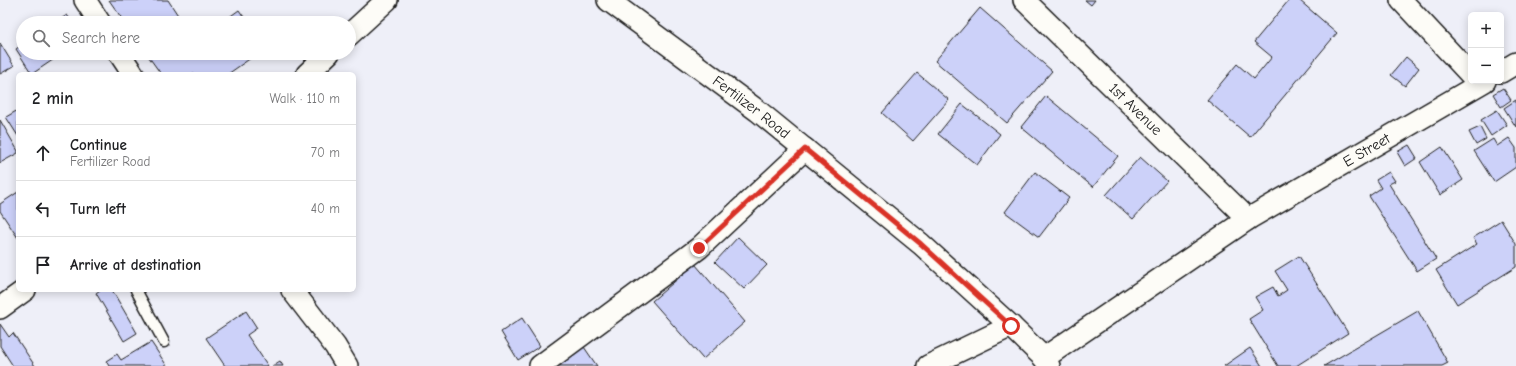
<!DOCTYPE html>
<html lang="en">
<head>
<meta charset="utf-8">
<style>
  :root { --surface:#fff; --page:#f2f2f2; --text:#202124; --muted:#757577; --line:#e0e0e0 }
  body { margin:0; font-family:"Comic Neue",sans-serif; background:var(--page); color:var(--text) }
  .controls { position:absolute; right:12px; top:12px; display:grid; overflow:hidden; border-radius:6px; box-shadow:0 2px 10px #0003 }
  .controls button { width:36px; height:36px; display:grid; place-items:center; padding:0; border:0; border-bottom:1px solid var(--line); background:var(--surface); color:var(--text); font:20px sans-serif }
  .stop { position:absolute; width:12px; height:12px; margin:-9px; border:3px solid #d93025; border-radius:50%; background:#fff }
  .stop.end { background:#d93025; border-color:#fff; box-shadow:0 1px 4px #0008 }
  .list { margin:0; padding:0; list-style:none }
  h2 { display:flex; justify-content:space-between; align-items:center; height:52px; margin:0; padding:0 16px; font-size:17px }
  h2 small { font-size:13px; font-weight:400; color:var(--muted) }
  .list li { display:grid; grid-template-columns:26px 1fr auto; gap:12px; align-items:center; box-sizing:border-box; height:56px; padding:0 16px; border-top:1px solid var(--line) }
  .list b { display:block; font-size:15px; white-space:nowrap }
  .list p { margin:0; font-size:13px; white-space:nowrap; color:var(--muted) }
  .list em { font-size:13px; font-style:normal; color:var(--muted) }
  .icon { flex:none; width:22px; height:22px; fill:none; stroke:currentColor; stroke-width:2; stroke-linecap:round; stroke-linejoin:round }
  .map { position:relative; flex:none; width:1516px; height:366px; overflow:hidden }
  .search { position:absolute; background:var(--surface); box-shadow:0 2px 10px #0003; left:16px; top:16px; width:340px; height:44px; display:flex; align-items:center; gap:10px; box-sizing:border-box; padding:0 14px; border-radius:22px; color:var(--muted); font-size:15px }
  .panel { position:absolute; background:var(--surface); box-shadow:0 2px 10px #0003; left:16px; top:72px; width:340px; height:220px; border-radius:6px }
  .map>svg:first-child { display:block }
  .building { fill:#ccd1f9; stroke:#1c1c1c }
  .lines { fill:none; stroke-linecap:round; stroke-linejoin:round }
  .service-casing { stroke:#1c1c1c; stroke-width:13 }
  .minor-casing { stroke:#1c1c1c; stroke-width:24 }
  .service { stroke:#fdfcf7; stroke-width:10 }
  .minor { stroke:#fdfcf7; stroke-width:21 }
  .route { stroke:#d93025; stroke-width:5 }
  .labels { text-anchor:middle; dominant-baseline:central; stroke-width:4; stroke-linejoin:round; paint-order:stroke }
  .street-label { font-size:15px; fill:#1c1c1c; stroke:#fdfcf7 }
</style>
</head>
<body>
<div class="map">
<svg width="1516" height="366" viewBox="0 0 1516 366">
  <rect width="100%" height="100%" fill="#eeeff8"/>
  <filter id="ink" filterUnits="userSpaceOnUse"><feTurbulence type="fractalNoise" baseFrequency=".025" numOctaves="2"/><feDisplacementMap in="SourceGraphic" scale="8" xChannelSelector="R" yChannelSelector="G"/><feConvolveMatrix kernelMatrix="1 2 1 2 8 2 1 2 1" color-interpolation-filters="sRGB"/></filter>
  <g filter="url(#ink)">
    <g class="building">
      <polygon points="109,0 168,0 183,23 125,23"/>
      <polygon points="1085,0 1095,0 1091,5"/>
      <polygon points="1289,0 1299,0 1337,33 1250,137 1207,100 1237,64 1254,79 1272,57 1254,42"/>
      <polygon points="980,8 1052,71 1007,123 935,61"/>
      <polygon points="239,10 248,23 221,23"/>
      <polygon points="67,15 73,23 55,23"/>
      <polygon points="0,43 14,66 0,74"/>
      <polygon points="23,44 23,53 63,53 32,74 16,49"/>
      <polygon points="146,53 258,53 228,74 161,74"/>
      <polygon points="1406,57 1419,68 1405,86 1391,75"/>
      <polygon points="917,73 949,100 913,141 882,113"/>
      <polygon points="1503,88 1511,100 1501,107 1493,94"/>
      <polygon points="1046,96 1118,156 1093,187 1021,127"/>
      <polygon points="1516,100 1516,127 1504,108"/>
      <polygon points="962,104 1000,134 977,165 938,134"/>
      <polygon points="18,110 18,136 6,117"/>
      <polygon points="1497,110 1507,125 1491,136 1481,120"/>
      <polygon points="0,120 18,151 18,153 0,163"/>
      <polygon points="1480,127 1486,139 1476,145 1469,132"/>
      <polygon points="1509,138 1516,148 1516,167 1494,182 1474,151 1493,139 1497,146"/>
      <polygon points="1409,145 1417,158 1405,166 1397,152"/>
      <polygon points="1442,147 1463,180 1440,195 1420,162"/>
      <polygon points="1140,157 1167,181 1133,219 1106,195"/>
      <polygon points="1035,172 1069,198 1039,237 1005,212"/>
      <polygon points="1389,172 1395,181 1389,184 1436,259 1417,271 1369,196 1381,188 1376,180"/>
      <polygon points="18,192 18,238 0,211 0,204"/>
      <polygon points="1501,220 1516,244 1516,267 1457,304 1436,270 1477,244 1473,238"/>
      <polygon points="738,237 767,265 744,289 715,262"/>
      <polygon points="1299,256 1348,333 1296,366 1278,366 1249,319 1263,310 1255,297 1273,287 1278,296 1287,290 1275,271"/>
      <polygon points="695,264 745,322 703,359 652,301"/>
      <polygon points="100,290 112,290 137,333 124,341 96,293"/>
      <polygon points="246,311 257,328 247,335 268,366 225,366 206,338"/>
      <polygon points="1418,311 1448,363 1442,366 1324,366"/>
      <polygon points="522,318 540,346 518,360 501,332"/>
      <polygon points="0,324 9,337 13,333 35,366 13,366 0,346"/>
      <polygon points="151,342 167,366 109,366 106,361 117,354 121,360"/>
      <polygon points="584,347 597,366 557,366"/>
      <polygon points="1250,348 1262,366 1224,366"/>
      <polygon points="280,361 283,366 272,366"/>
    </g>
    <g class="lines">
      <defs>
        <polyline id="service" points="136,290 164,342"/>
        <g id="minor">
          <polyline points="85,0 100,23"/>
          <path id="s1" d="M 608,0 L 758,111 L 921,244 L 1011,326 L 1044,358 L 1049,366"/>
          <path id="s2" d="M 1024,0 L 1248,219"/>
          <polyline points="1401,0 1471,75"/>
          <polyline points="349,35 387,0"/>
          <polyline points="119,53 133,74"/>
          <polyline points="1501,72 1516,63"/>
          <polyline points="307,74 329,53"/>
          <polyline points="292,290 335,346 347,366"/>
          <polyline points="0,308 25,290"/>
          <path id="s3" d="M 1044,358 L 1248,219 L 1485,81"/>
          <polyline points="540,366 699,248 805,149"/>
          <polyline points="928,366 1011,326"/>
        </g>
      </defs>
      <use href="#service" class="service-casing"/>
      <use href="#minor" class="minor-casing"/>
      <use href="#service" class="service"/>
      <use href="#minor" class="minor"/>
    </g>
  </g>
  <g class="lines" filter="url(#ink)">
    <polyline class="route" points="699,248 805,149 921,244 1011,326"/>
  </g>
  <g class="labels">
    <g class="street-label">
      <text stroke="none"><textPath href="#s1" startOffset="179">Fertilizer Road</textPath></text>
      <text stroke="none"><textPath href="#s2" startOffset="156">1st Avenue</textPath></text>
      <text stroke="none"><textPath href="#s3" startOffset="384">E Street</textPath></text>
    </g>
  </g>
</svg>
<div class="controls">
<button>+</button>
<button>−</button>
</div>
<div class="stop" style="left:1011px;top:326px"></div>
<div class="stop end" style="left:699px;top:248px"></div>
<div class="search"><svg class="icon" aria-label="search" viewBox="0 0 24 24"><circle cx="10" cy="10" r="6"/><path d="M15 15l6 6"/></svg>Search here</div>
<section class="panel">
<h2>2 min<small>Walk · 110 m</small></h2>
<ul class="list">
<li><svg class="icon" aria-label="ahead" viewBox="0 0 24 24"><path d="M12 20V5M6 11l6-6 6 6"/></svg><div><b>Continue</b><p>Fertilizer Road</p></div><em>70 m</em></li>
<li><svg class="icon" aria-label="left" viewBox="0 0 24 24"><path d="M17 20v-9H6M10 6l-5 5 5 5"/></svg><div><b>Turn left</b></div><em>40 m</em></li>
<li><svg class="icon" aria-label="arrive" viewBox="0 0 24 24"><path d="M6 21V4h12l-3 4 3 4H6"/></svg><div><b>Arrive at destination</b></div></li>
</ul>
</section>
</div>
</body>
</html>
